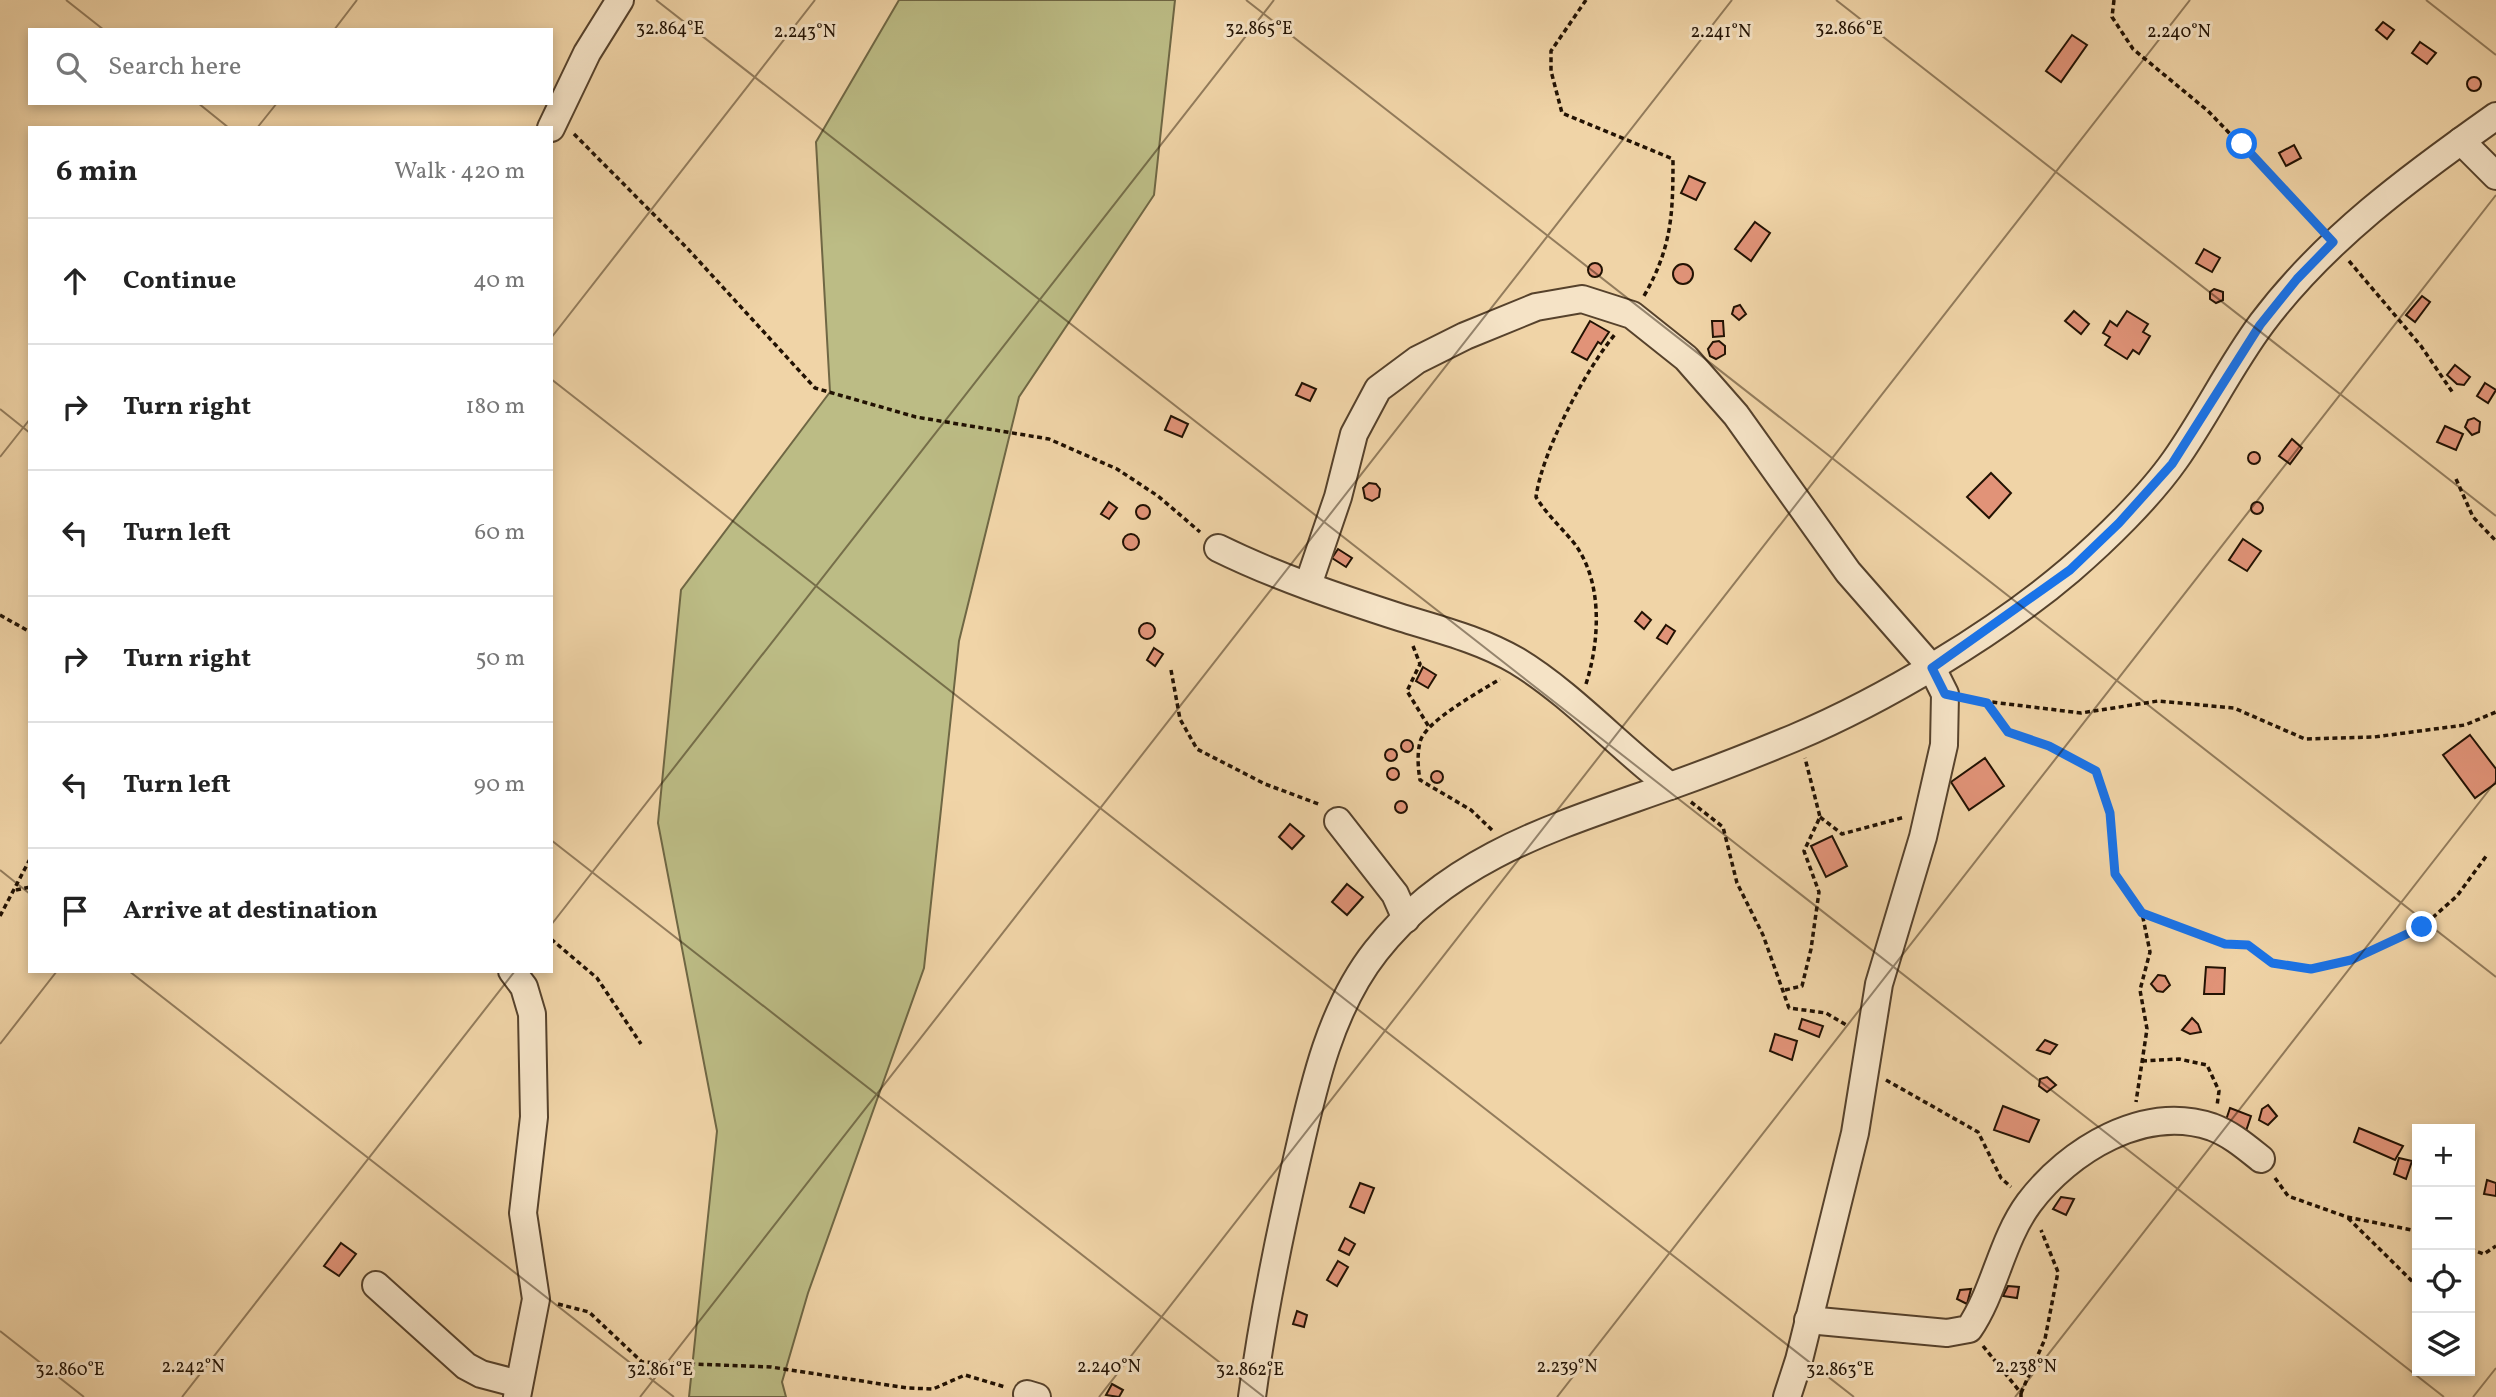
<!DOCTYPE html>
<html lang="en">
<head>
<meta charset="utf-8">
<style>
  :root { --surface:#fff; --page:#f2f2f2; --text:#222; --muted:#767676; --line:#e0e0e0 }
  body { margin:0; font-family:Vollkorn,serif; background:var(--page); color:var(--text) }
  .controls { position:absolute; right:21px; bottom:21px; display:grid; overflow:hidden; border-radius:0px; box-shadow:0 4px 10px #0003 }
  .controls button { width:63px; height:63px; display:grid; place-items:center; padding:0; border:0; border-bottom:2px solid var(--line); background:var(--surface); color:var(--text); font:35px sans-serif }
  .stop { position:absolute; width:21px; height:21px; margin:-16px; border:5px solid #1a73e8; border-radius:50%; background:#fff }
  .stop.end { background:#1a73e8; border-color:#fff; box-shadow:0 2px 7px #0008 }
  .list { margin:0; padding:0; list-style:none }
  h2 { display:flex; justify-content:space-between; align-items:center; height:91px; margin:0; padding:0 28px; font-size:30px }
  h2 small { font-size:23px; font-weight:400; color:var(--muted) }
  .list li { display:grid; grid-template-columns:46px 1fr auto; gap:21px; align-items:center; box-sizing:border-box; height:126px; padding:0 28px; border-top:2px solid var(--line) }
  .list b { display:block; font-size:26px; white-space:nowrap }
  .list em { font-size:23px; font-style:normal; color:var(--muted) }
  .icon { flex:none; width:38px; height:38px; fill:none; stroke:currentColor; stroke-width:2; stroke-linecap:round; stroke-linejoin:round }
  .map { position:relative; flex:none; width:2496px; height:1397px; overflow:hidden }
  .search { position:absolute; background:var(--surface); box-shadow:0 4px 10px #0003; left:28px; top:28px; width:525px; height:77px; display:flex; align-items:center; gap:18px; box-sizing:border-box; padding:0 24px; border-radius:0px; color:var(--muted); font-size:26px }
  .panel { position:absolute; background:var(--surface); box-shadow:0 4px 10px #0003; left:28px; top:126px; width:525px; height:847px; border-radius:0px }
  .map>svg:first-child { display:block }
  .green { fill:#bcbc85; stroke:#6f6744; stroke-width:2 }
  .building { fill:#e19378; stroke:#221203; stroke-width:2 }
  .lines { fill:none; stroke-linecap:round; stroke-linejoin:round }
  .street-casing { stroke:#56422c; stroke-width:30 }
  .path { stroke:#221203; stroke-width:3.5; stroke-dasharray:5 3.5; stroke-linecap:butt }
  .street { stroke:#f5e3c6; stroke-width:26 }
  .route { stroke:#1a73e8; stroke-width:9 }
  .ticks { fill:none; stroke:#221203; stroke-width:2; stroke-opacity:0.45 }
  .ticks-label { font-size:18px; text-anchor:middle; fill:#221203; stroke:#f5e3c6; stroke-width:6; stroke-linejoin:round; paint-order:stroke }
</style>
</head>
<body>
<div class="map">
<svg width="2496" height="1397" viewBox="0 0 2496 1397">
  <rect width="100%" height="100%" fill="#f0d4a7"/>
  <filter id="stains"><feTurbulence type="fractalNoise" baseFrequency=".00286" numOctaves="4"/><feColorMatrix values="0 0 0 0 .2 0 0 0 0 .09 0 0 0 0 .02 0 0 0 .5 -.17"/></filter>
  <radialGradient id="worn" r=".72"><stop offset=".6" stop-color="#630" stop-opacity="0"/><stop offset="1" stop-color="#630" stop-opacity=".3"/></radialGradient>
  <polygon class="green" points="899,0 1175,0 1154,195 1019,397 959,641 924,968 808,1293 782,1382 786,1397 689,1397 717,1131 658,823 681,590 830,392 816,142"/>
  <g class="building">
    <polygon points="2383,22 2394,30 2387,39 2376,30"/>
    <polygon points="2072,35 2087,45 2061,82 2046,71"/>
    <polygon points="2420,42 2436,53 2427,64 2412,53"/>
    <circle cx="2474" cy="84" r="7"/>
    <polygon points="2294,145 2301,158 2286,166 2279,153"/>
    <polygon points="1689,176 1705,183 1696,200 1681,193"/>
    <polygon points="1755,222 1770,233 1751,261 1735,249"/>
    <polygon points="2204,249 2220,258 2212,272 2196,263"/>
    <circle cx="1595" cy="270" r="7"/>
    <circle cx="1683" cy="274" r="10"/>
    <polygon points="2214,289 2223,292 2223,300 2216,303 2210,299 2210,292"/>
    <polygon points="2422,296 2430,302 2415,322 2406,315"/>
    <polygon points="1740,305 1746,314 1739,320 1732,314 1734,307"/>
    <polygon points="2074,311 2089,324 2081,334 2065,321"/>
    <polygon points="2127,311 2148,324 2143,332 2150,336 2139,354 2133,350 2127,359 2105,345 2110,337 2103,333 2110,321 2117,326"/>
    <polygon points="1590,321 1609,332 1601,344 1598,342 1587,360 1572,352"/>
    <polygon points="1712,321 1723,321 1724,336 1713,337"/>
    <polygon points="1719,341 1725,346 1725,354 1716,359 1710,356 1708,349 1713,342"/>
    <polygon points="2455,365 2470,377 2464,385 2457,384 2447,375"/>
    <polygon points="1302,383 1316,389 1310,401 1296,395"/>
    <polygon points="2485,383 2496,390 2488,403 2477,396"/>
    <polygon points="1171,416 1188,424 1182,437 1165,430"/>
    <polygon points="2474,418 2480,422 2479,432 2472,435 2465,427 2468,420"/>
    <polygon points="2445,426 2463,434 2456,450 2437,442"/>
    <polygon points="2292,439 2302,448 2290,464 2279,456"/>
    <circle cx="2254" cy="458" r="6"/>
    <polygon points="1991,473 2011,493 1989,518 1967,497"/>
    <polygon points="1369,483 1376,484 1380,489 1379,497 1372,501 1365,498 1363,488"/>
    <circle cx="2257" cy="508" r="6"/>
    <polygon points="1109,502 1117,508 1109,519 1101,514"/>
    <circle cx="1143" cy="512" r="7"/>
    <circle cx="1131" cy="542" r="8"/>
    <polygon points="2243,539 2261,551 2247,571 2229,560"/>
    <polygon points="1338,549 1352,558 1346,567 1332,558"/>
    <polygon points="1642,612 1651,620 1644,629 1635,621"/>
    <circle cx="1147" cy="631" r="8"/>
    <polygon points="1666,625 1675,631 1667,644 1657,638"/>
    <polygon points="1154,648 1163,654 1155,666 1147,660"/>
    <polygon points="1423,667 1436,675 1428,688 1416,681"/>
    <polygon points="2470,735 2496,769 2496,783 2475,798 2443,755"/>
    <circle cx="1407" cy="746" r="6"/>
    <circle cx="1391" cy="755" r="6"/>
    <polygon points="1985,758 2004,786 1969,810 1951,782"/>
    <circle cx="1393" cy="774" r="6"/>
    <circle cx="1437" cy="777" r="6"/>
    <circle cx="1401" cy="807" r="6"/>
    <polygon points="1290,824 1304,836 1292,849 1279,837"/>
    <polygon points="1832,836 1847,866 1826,877 1811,846"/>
    <polygon points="1347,884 1363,897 1347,915 1332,902"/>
    <polygon points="2206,967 2225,968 2224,994 2204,994"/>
    <polygon points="2158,975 2165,976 2170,985 2163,992 2157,991 2151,984"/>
    <polygon points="2192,1018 2198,1024 2201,1032 2190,1034 2182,1030"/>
    <polygon points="1802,1019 1823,1026 1819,1037 1799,1029"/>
    <polygon points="1775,1034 1797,1041 1792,1060 1770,1051"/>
    <polygon points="2045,1040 2057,1045 2050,1054 2037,1050"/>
    <polygon points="2047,1077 2056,1085 2047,1092 2039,1086 2040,1079"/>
    <polygon points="2268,1105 2277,1116 2268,1125 2259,1120 2262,1109"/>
    <polygon points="2003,1106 2039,1120 2029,1142 1994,1130"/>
    <polygon points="2230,1108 2251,1116 2244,1137 2223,1129"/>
    <polygon points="2359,1128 2403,1146 2395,1160 2354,1142"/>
    <polygon points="2399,1158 2412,1161 2406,1179 2394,1174"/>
    <polygon points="2487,1180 2496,1183 2496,1196 2484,1194"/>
    <polygon points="1360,1183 1374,1188 1364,1213 1350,1207"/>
    <polygon points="2061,1197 2074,1199 2066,1215 2053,1209"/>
    <polygon points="1345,1238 1355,1244 1349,1255 1339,1250"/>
    <polygon points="341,1243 356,1254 339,1276 324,1266"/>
    <polygon points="1338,1261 1348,1267 1337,1286 1327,1280"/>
    <polygon points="2008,1286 2019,1287 2017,1298 2003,1296"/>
    <polygon points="1971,1289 1967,1304 1957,1299 1960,1290"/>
    <polygon points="1297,1311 1307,1315 1304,1327 1293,1324"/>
    <polygon points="1112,1384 1123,1390 1119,1397 1106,1395"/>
  </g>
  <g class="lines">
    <defs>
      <g id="street">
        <polyline points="551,128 587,53 620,0"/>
        <polyline points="2461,141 2496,176"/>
        <path d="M 1218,548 C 1277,577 1340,598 1402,618 C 1441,630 1481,640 1517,661 C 1570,693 1619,747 1670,786"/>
        <polyline points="1308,585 1338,497 1354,434 1378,389 1417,360 1465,336 1536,307 1582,299 1632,315 1686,358 1736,415 1848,572 1932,668 1945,694 1944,745 1923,837 1879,984 1855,1133 1799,1360 1787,1397"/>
        <polyline points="1338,821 1395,894 1406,919"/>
        <polyline points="512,971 524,987 532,1014 534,1117 523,1213 536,1299 517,1397"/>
        <polyline points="376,1285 466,1366 481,1374 519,1384"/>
        <path d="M 1808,1320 L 1947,1333 L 1969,1329 C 1995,1291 2001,1241 2029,1203 C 2069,1150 2144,1104 2212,1127 C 2231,1134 2246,1147 2261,1159"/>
        <polyline points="1027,1394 1037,1397"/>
        <path d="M 1252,1397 C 1262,1321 1277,1247 1294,1172 C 1311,1098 1327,1013 1376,951 C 1451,855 1561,825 1670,786 C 1712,771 1753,755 1794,738 C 1884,700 1996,633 2070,570 C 2105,540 2149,497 2175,460 C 2206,416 2230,366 2262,323 C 2325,239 2411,176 2496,116"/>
      </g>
    </defs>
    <use href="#street" class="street-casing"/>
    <g class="path">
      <path d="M 1586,0 L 1551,51 L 1551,71 L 1562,113 L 1673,159 C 1673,214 1672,247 1644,296"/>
      <polyline points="2114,0 2112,17 2133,49 2208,111 2319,226"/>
      <polyline points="574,134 687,248 815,388 916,417 1049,439 1117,469 1158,496 1200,532"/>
      <polyline points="2349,261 2421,346 2453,393"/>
      <polyline points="2456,479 2473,517 2496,541"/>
      <polyline points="0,615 30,632"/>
      <polyline points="1413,646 1420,664 1407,691 1429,727"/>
      <polyline points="1171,670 1180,719 1197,749 1265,784 1321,805"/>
      <path d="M 1586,684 C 1600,640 1603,581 1574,543 C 1561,527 1547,515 1536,497 C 1542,451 1586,369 1616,333"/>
      <polyline points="1967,699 2081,713 2158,701 2234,708 2305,739 2374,737 2465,725 2496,712"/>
      <polyline points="1987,703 2008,732 2049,745 2096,771 2110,813 2115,874 2142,913 2150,952 2140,990 2147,1029 2136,1102"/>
      <polyline points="1691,802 1723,827 1737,883 1763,935 1789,1008 1826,1013 1848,1026"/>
      <polyline points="1820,817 1842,834 1905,817"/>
      <path d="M 1492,830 L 1471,810 L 1420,780 C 1418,768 1417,755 1420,742 C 1425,721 1481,691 1500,679"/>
      <polyline points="16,890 30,887"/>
      <polyline points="2142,913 2225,944 2248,945 2272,963 2311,969 2351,960 2422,927 2457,896 2487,855"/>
      <polyline points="0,916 30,859"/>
      <polyline points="551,939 597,978 641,1044"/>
      <polyline points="1785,990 1802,986 1811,949 1819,892 1804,851 1820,817 1805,758"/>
      <polyline points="2142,1061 2179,1059 2207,1065 2219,1091 2217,1106"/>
      <polyline points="1886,1080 1978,1132 2001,1178 2011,1187"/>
      <polyline points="2275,1178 2288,1196 2347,1217 2417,1231"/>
      <polyline points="2348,1218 2417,1286"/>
      <polyline points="2470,1249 2484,1254 2496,1246"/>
      <polyline points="558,1304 589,1312 642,1362 771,1367 907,1388 933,1389 965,1375 1005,1387"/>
      <polyline points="1983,1346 2021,1393 2021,1397"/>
      <polyline points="2021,1393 2045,1339 2058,1272 2041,1230"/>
    </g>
    <use href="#street" class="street"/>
  </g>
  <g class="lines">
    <polyline class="route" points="2242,144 2333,242 2297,279 2260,325 2172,464 2119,523 2070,570 1932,668 1945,694 1987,703 2008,732 2049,746 2096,771 2110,813 2115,874 2142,913 2225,944 2248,945 2272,963 2311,969 2351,960 2422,927"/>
  </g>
  <path class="ticks" d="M 66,0 L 104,30M 656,0 L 2444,1397M 1246,0 L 2496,977M 1836,0 L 2496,516M 2426,0 L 2496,55M 334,30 L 357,0M 198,103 L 229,128M 257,128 L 277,103M 551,338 L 815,0M 551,379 L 1854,1397M 0,409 L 30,433M 0,457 L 30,419M 551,840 L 1264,1397M 0,870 L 30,894M 551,925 L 1274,0M 129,971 L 674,1397M 0,1044 L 57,971M 0,1331 L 84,1397M 182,1397 L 515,971M 640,1397 L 1732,0M 1099,1397 L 2190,0M 1557,1397 L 2496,195M 2015,1397 L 2496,781M 2473,1397 L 2496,1368"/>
  <g class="ticks-label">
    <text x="670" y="34">32.864°E</text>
    <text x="1259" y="34">32.865°E</text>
    <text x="1849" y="34">32.866°E</text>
    <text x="805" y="37">2.243°N</text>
    <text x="1721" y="37">2.241°N</text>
    <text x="2179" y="37">2.240°N</text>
    <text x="193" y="1372">2.242°N</text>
    <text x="1109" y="1372">2.240°N</text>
    <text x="1567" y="1372">2.239°N</text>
    <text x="2026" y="1372">2.238°N</text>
    <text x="70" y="1375">32.860°E</text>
    <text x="660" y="1375">32.861°E</text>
    <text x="1250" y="1375">32.862°E</text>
    <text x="1840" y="1375">32.863°E</text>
  </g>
  <rect width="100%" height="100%" filter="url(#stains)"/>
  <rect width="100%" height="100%" fill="url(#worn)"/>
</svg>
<div class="controls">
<button>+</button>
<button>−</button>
<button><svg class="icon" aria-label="locate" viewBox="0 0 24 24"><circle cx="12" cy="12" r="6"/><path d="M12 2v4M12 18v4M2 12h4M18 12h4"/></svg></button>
<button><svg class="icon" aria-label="layers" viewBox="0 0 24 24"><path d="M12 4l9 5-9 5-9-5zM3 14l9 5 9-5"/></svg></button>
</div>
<div class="stop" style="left:2242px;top:144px"></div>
<div class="stop end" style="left:2422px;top:927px"></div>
<div class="search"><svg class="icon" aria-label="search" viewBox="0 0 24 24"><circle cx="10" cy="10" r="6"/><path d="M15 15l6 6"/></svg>Search here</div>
<section class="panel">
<h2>6 min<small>Walk · 420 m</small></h2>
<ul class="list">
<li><svg class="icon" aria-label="ahead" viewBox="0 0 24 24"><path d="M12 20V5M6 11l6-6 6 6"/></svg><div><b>Continue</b></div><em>40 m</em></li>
<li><svg class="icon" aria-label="right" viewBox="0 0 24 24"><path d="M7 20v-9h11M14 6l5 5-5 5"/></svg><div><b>Turn right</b></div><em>180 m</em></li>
<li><svg class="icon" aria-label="left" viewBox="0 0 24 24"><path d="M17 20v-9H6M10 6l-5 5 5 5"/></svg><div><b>Turn left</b></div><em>60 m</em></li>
<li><svg class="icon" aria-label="right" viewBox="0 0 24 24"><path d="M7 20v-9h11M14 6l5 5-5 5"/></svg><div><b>Turn right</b></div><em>50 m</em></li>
<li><svg class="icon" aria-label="left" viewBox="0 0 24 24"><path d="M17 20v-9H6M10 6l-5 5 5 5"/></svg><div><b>Turn left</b></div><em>90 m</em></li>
<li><svg class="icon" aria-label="arrive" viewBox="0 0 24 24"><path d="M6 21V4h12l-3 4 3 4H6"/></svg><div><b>Arrive at destination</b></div></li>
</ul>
</section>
</div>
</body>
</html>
